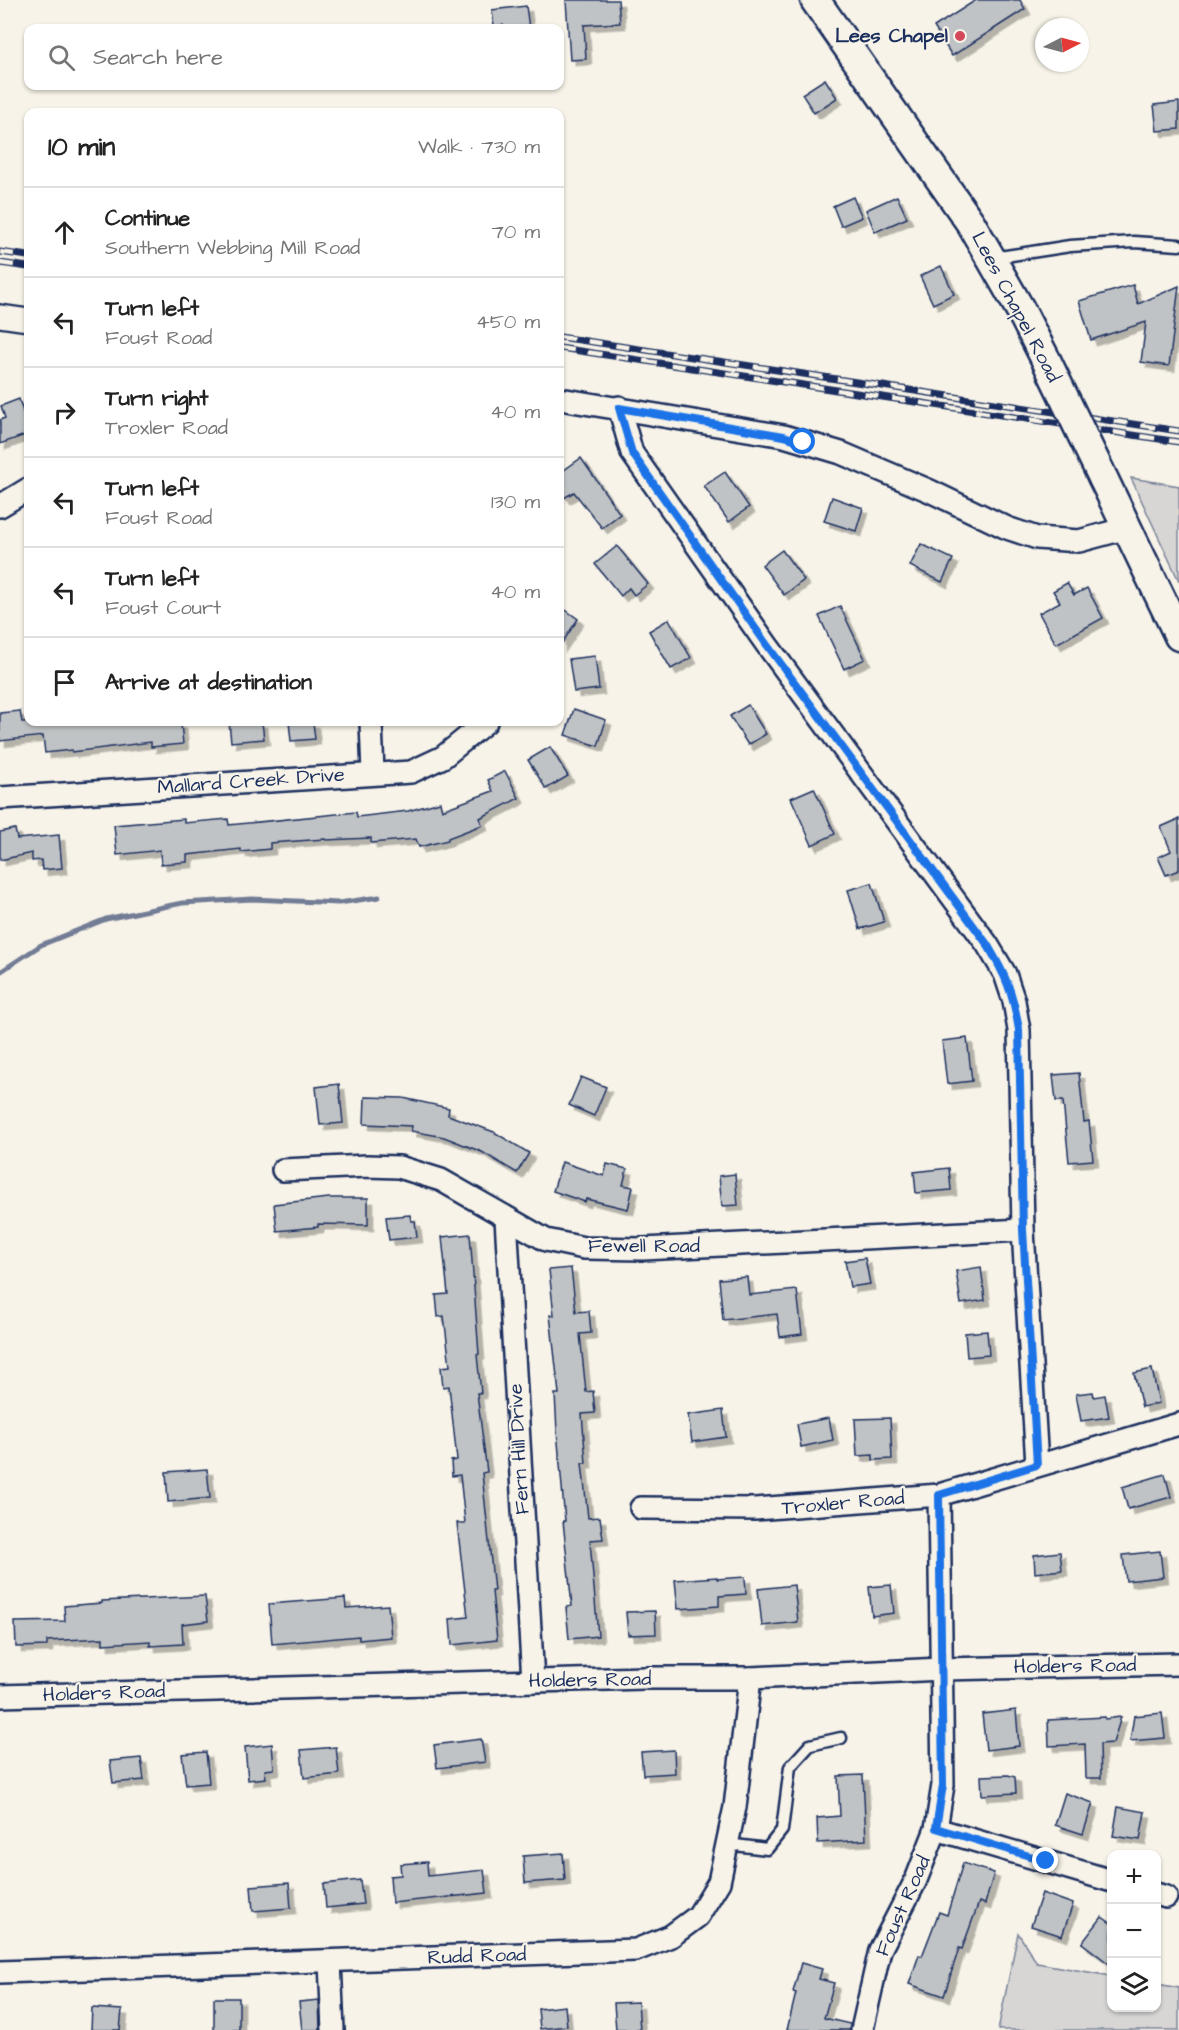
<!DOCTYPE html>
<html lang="en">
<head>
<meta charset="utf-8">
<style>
  :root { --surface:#fff; --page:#f2f2f2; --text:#222; --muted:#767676; --line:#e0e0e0 }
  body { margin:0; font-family:"Architects Daughter",sans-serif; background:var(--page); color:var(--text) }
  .controls { position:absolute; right:18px; bottom:18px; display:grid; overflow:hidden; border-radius:12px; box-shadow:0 2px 4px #0004 }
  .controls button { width:54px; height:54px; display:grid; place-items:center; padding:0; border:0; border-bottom:2px solid var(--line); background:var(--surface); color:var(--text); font:30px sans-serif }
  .compass { position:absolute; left:1035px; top:18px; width:54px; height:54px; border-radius:50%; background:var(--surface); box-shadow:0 2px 4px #0004; rotate:84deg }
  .stop { position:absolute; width:18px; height:18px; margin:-14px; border:4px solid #1a73e8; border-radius:50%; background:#fff }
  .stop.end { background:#1a73e8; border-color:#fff; box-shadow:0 2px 6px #0008 }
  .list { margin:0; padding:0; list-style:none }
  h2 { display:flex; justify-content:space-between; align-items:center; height:78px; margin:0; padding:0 24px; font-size:26px }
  h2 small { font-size:20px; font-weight:400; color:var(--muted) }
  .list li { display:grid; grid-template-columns:39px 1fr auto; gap:18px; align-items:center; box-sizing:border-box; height:90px; padding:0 24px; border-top:2px solid var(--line) }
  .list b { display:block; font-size:22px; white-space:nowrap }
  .list p { margin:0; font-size:20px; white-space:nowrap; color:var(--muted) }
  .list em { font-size:20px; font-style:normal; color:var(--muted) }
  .icon { flex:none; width:33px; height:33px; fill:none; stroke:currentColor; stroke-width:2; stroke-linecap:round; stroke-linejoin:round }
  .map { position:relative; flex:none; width:1179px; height:2030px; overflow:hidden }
  .search { position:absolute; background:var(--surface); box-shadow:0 2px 4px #0004; left:24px; top:24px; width:540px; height:66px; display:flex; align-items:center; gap:15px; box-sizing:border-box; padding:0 21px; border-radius:12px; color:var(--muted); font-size:22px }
  .panel { position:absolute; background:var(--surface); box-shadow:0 2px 4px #0004; left:24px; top:108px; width:540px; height:618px; border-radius:12px }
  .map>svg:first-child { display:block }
  .green { fill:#d7d6d4; stroke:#798299; stroke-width:1.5 }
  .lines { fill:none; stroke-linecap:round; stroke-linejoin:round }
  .stream { stroke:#727c95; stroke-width:5 }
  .building { fill:#c0c3c5; stroke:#1b2f5e; stroke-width:1.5; filter:url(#shadow) }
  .service-casing { stroke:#1b2f5e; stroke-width:15 }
  .minor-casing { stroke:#1b2f5e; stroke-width:26 }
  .secondary-casing { stroke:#1b2f5e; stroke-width:33 }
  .service { stroke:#f7f3e8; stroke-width:10 }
  .minor { stroke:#f7f3e8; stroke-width:21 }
  .secondary { stroke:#f7f3e8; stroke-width:28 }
  .rail-casing { stroke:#1b2f5e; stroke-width:7 }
  .rail { stroke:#f7f3e8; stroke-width:4.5; stroke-dasharray:14; stroke-linecap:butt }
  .secondary-bridge-casing { stroke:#1b2f5e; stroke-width:33; stroke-linecap:butt }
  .secondary-bridge { stroke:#f7f3e8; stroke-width:28 }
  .route { stroke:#1a73e8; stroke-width:8 }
  .poi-dot { fill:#d1495b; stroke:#f7f3e8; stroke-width:2 }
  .labels { text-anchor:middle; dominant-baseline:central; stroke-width:4.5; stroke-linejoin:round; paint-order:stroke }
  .poi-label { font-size:20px; font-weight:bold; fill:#1b2f5e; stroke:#f7f3e8; text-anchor:end }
  .street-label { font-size:20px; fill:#1b2f5e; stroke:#f7f3e8 }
</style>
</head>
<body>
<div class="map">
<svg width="1179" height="2030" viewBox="0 0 1179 2030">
  <defs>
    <filter id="shadow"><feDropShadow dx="5.5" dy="5.5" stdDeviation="0" flood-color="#0004"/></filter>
  </defs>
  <rect width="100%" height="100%" fill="#f7f3e8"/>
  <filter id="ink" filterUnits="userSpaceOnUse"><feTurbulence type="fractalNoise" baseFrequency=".0167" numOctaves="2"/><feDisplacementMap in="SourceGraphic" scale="12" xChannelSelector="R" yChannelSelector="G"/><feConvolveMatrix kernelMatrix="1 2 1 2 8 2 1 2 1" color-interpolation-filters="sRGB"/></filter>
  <g filter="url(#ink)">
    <g class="green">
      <polygon points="1131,478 1179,486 1179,581"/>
      <polygon points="1018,1933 1037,1963 1111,1976 1112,2008 1156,2008 1157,1984 1179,1988 1179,2030 998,2030"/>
    </g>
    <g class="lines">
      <polyline class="stream" points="0,972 41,945 106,919 182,903 252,899 339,903 379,897"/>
    </g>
    <g class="building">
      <polygon points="566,0 618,0 620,23 584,25 586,59 570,60"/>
      <polygon points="976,0 1020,0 1025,9 952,56 934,27"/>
      <polygon points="526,6 529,28 503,28 503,25 494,26 492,10"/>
      <polygon points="825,79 837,98 814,113 802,94"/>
      <polygon points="1179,102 1179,129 1157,131 1154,105"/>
      <polygon points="897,196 907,218 875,232 866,210"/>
      <polygon points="853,197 862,217 841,226 833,206"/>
      <polygon points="941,266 954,294 933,304 920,276"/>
      <polygon points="1133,285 1138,304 1179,286 1169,366 1141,362 1146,322 1091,340 1079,301"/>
      <polygon points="19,399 28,427 28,434 0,444 0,420 5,418 1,406"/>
      <polygon points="581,458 620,514 602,528 574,492 564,498 560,491 560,473"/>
      <polygon points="725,472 749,507 729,522 704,486"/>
      <polygon points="832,497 863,508 856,531 824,521"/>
      <polygon points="921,544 953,559 942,582 910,566"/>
      <polygon points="617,546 648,584 634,595 629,588 621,596 595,564"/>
      <polygon points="782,550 804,580 784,595 762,565"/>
      <polygon points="1067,583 1074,595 1087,588 1103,618 1056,644 1039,613 1060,602 1053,591"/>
      <polygon points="560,606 578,619 560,646"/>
      <polygon points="840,606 865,659 844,669 819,616"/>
      <polygon points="669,619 691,658 671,669 649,631"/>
      <polygon points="595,656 599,689 574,692 569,659"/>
      <polygon points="748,705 766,734 748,745 730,716"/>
      <polygon points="574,709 606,720 598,746 565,735"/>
      <polygon points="20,711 22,722 173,722 173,724 181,723 183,744 151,747 151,742 72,752 72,750 45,753 43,736 0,741 0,713"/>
      <polygon points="229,722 262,722 264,739 231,742"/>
      <polygon points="289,722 313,722 315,739 291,741"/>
      <polygon points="550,747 568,776 546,789 528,760"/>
      <polygon points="505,771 519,798 480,818 482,825 448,838 448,840 419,847 416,839 371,843 371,838 326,840 325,839 270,843 270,849 241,852 241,849 187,855 187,862 161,864 160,850 117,855 114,825 184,819 184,823 228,819 229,825 356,812 357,817 408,811 440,802 442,810 493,791 488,780"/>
      <polygon points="814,788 835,834 812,845 791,798"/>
      <polygon points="1179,819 1179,870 1166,875 1158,857 1171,851 1161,827"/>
      <polygon points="15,829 17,839 59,835 62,868 42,870 41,860 32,861 32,853 0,860 0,832"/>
      <polygon points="872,883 884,922 860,929 848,890"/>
      <polygon points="967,1038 972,1081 947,1084 942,1041"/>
      <polygon points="1079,1073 1084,1122 1089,1121 1093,1160 1069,1162 1063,1101 1056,1101 1053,1075"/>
      <polygon points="581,1077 606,1087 594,1116 569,1105"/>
      <polygon points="339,1084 343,1123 320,1125 316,1087"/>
      <polygon points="365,1097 403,1098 449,1108 448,1115 494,1132 529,1153 517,1173 482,1152 444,1137 411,1131 412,1126 364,1124"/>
      <polygon points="562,1162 604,1176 607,1164 627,1169 623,1185 633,1187 628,1209 586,1199 585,1202 553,1191"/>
      <polygon points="949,1168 951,1190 916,1193 914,1172"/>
      <polygon points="735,1174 738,1205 722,1206 719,1176"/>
      <polygon points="329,1198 368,1198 368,1225 318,1224 318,1227 277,1231 274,1204"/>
      <polygon points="410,1215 411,1221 415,1221 417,1237 389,1240 386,1217"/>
      <polygon points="470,1234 479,1354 477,1355 481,1393 477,1393 487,1472 482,1473 494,1591 492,1591 497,1640 452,1645 450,1619 468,1617 457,1523 465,1523 460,1475 452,1476 451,1461 457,1460 449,1386 443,1387 441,1367 450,1366 444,1316 438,1317 436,1295 448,1294 442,1237"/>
      <polygon points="865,1258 870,1284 850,1287 845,1261"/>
      <polygon points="981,1267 985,1300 961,1304 956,1271"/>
      <polygon points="571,1268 576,1312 589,1311 591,1333 580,1334 586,1392 593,1391 595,1413 582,1414 586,1463 582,1463 588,1518 600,1517 603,1539 590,1540 598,1636 569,1639 566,1607 572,1606 563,1521 565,1521 557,1431 555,1394 559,1394 550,1315 554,1315 549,1270"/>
      <polygon points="747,1277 749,1295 797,1290 802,1334 780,1337 777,1314 723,1320 719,1279"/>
      <polygon points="987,1331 989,1355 967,1357 965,1333"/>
      <polygon points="1152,1369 1159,1403 1142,1407 1134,1373"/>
      <polygon points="1093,1392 1094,1397 1105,1395 1109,1417 1081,1421 1076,1394"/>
      <polygon points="723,1410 726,1437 692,1442 688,1415"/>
      <polygon points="829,1418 833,1440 801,1447 797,1424"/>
      <polygon points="890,1418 892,1459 873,1460 873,1455 857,1456 855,1419"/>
      <polygon points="207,1469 210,1498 168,1502 166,1472"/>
      <polygon points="1165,1474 1171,1497 1128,1509 1122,1487"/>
      <polygon points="1160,1551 1163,1577 1126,1581 1123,1555"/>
      <polygon points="1060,1552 1062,1570 1035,1573 1034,1555"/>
      <polygon points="717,1577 717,1579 745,1577 746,1594 719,1596 719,1606 678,1609 675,1580"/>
      <polygon points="794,1585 798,1622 762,1626 758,1589"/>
      <polygon points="891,1585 894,1613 872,1616 869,1587"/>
      <polygon points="205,1596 208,1621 182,1624 183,1644 150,1646 150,1641 103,1644 103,1638 47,1641 47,1646 16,1647 15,1622 65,1621 64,1606 102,1603 102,1601"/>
      <polygon points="345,1598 346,1608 388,1605 391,1637 359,1640 359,1636 272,1644 269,1604"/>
      <polygon points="655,1611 656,1634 628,1635 626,1612"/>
      <polygon points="1016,1710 1019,1746 986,1750 982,1714"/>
      <polygon points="1162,1713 1165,1738 1130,1741 1134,1716"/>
      <polygon points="1105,1717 1105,1719 1121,1717 1113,1743 1100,1744 1101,1778 1086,1778 1085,1744 1049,1746 1048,1720"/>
      <polygon points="481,1739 485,1762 437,1768 434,1745"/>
      <polygon points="272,1744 274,1769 265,1770 266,1778 248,1780 245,1747"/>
      <polygon points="336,1747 339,1774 304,1778 301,1750"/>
      <polygon points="674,1750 675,1773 643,1775 641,1752"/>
      <polygon points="206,1752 209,1783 186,1785 182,1754"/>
      <polygon points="141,1758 144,1780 113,1783 110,1761"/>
      <polygon points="863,1775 866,1840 818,1843 817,1818 840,1816 838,1776"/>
      <polygon points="1008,1775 1015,1777 1016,1793 982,1795 981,1776"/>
      <polygon points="1065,1793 1093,1803 1083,1834 1055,1825"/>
      <polygon points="1118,1807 1145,1812 1140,1840 1113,1836"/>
      <polygon points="563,1853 565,1880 525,1883 523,1856"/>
      <polygon points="427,1862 428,1876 484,1870 487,1893 392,1903 390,1876 401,1875 400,1864"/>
      <polygon points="963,1863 994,1873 985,1904 979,1902 962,1949 959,1948 944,1996 909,1984 919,1955 922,1956 939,1912 947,1915"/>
      <polygon points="360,1880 363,1904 326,1908 324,1884"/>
      <polygon points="289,1883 291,1908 253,1911 251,1886"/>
      <polygon points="1042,1893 1073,1904 1062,1936 1031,1926"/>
      <polygon points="1102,1917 1112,1924 1112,1966 1082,1943"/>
      <polygon points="801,1963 822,1969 819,1979 834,1983 824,2018 850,2024 850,2030 787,2030 796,1993 793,1992"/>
      <rect x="214" y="1998" width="25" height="32"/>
      <polygon points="319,2000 320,2030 302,2030 299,2002"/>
      <polygon points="638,2002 640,2030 616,2030 614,2003"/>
      <polygon points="565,2006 567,2026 540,2029 538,2009"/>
      <polygon points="92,2008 122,2010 120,2030 91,2030"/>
    </g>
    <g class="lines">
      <defs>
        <g id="service">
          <polyline points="993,258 1070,246 1134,242 1179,245"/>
          <polyline points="727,1844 767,1849 782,1830 790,1767 810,1745 841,1738"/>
        </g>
        <g id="minor">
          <polyline points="0,316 28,320"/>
          <polyline points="560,399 784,436 841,453 930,491 1007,528 1037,538 1079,541 1127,528"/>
          <polyline points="619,407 632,453 767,645 987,944 1005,974 1014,1001 1019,1030 1023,1230 1037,1465"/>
          <polyline points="0,506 28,489"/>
          <polyline points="371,722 373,773"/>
          <polyline points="0,798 411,772 443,757 486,722"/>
          <polyline points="283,1170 367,1166 399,1167 441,1180 546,1240 584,1248 643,1249 1023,1230"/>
          <polyline points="506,1218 533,1681"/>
          <polyline points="641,1508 755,1509 939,1495 1179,1424"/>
          <polyline points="0,1696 645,1678 750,1678 942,1669 1179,1664"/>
          <polyline points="936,1829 1112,1881"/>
          <polyline points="1156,1894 1166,1897"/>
          <polyline points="330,1962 333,2030"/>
          <polyline points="0,1972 636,1950 671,1936 698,1916 719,1882 735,1807 750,1678"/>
          <polyline points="862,2030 880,1950 916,1880 936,1829 943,1785 939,1495"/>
        </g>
        <g id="secondary">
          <polyline points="815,0 970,222 1020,309 1046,360"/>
          <polyline points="1103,478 1179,636"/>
        </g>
      </defs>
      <use href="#service" class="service-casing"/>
      <use href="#minor" class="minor-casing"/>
      <use href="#secondary" class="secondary-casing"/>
      <use href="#service" class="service"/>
      <use href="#minor" class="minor"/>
      <use href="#secondary" class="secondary"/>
      <defs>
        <g id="rail">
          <polyline points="0,252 28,256"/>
          <polyline points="0,263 28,267"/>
          <polyline points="560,337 1179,431"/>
          <polyline points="560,348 1179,442"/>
        </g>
      </defs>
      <use href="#rail" class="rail-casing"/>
      <use href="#rail" class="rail"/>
      <defs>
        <polyline id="secondary-bridge" points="1046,360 1103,478"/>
      </defs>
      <use href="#secondary-bridge" class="secondary-bridge-casing"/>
      <use href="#secondary-bridge" class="secondary-bridge"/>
    </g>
  </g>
  <g class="lines" filter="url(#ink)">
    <path class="route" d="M 803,442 L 784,436 L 619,408 L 632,453 L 767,645 L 987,944 C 1006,976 1013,992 1019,1030 L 1023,1230 L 1037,1465 L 939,1495 L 943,1785 L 936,1828 L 1046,1861"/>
  </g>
  <circle class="poi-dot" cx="960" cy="36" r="6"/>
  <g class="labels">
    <g class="poi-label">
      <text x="948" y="36">Lees Chapel</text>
    </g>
    <g class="street-label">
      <text transform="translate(1016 307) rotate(62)">Lees Chapel Road</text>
      <text transform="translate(251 781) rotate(-4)">Mallard Creek Drive</text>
      <text x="644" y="1246">Fewell Road</text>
      <text transform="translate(519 1449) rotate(-93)">Fern Hill Drive</text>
      <text transform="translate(843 1503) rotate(-5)">Troxler Road</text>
      <text transform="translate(1075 1666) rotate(-1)">Holders Road</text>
      <text transform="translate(590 1680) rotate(-1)">Holders Road</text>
      <text transform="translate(104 1693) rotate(-2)">Holders Road</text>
      <text transform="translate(903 1906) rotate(-66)">Foust Road</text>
      <text transform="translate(477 1956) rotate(-2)">Rudd Road</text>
    </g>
  </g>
</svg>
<div class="controls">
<button>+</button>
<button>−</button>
<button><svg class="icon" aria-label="layers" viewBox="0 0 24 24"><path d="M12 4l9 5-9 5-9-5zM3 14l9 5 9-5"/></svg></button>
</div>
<svg class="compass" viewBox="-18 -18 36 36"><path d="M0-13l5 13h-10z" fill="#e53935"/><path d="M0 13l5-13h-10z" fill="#767676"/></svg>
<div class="stop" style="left:803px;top:442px"></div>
<div class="stop end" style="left:1046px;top:1861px"></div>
<div class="search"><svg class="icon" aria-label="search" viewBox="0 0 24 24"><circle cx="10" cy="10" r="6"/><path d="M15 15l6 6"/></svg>Search here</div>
<section class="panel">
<h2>10 min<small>Walk · 730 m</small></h2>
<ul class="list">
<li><svg class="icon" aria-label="ahead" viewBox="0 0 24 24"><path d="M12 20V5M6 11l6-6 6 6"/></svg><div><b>Continue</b><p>Southern Webbing Mill Road</p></div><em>70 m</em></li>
<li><svg class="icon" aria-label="left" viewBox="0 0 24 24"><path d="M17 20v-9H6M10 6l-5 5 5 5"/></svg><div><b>Turn left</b><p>Foust Road</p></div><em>450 m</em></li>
<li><svg class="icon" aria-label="right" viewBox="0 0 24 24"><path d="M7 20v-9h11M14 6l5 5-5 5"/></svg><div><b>Turn right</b><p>Troxler Road</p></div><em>40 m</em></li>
<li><svg class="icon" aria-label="left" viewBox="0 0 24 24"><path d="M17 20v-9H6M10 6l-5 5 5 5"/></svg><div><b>Turn left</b><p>Foust Road</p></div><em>130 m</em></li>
<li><svg class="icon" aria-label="left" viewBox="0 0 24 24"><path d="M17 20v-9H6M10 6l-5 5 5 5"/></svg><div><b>Turn left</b><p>Foust Court</p></div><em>40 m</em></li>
<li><svg class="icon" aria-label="arrive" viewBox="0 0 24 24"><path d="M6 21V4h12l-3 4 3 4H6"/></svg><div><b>Arrive at destination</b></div></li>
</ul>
</section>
</div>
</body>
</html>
